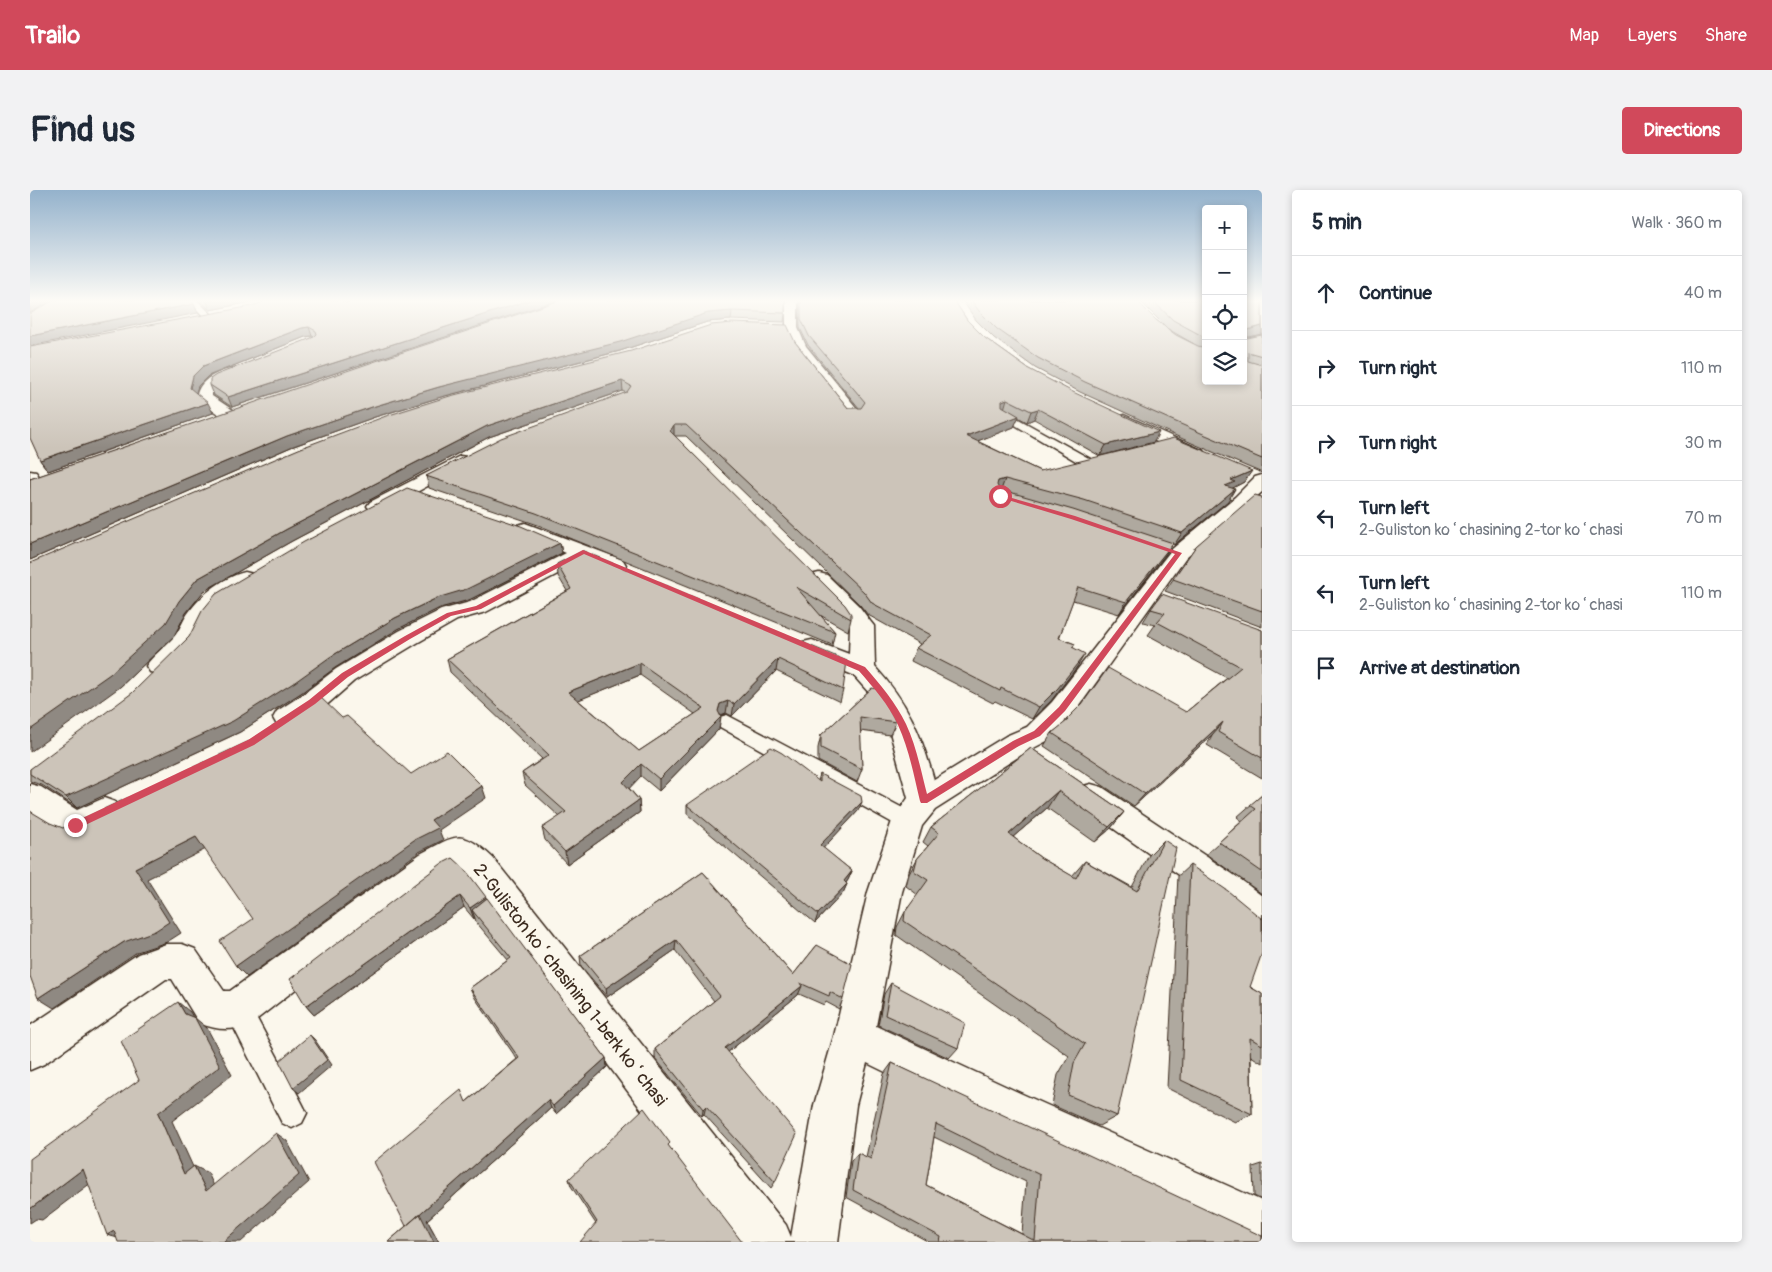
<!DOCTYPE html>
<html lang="en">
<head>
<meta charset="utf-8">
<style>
  :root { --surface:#fff; --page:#f2f2f3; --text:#1f2937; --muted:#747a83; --line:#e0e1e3; --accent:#d1495b }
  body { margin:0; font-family:Pangolin,sans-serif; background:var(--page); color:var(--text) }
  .controls { position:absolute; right:15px; top:15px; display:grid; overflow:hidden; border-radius:5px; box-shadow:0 2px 8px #0003 }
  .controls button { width:45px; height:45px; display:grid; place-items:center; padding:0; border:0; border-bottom:1px solid var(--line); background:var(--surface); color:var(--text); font:25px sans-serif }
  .stop { position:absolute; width:15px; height:15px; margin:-11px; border:4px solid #d1495b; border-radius:50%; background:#fff }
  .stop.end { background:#d1495b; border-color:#fff; box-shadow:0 1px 5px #0008 }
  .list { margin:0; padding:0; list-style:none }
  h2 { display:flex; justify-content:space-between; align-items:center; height:65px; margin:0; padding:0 20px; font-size:21px }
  h2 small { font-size:16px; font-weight:400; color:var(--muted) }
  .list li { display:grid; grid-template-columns:32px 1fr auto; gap:15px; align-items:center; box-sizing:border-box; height:75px; padding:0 20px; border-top:1px solid var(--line) }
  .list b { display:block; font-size:19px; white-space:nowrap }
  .list p { margin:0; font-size:16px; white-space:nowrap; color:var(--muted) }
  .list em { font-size:16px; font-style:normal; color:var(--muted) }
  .icon { flex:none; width:28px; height:28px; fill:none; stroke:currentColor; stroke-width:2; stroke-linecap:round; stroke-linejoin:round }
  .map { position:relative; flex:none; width:1232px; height:1052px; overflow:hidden; border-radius:5px }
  header { display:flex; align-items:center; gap:30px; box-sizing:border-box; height:70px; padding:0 25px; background:var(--accent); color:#fff }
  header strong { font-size:24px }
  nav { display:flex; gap:28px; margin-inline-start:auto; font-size:18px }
  .intro { display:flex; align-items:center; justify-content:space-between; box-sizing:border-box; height:120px; padding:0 30px }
  h1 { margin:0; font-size:35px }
  .button { padding:12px 22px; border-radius:5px; background:var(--accent); color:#fff; font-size:18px; font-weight:700 }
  main { display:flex; gap:30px; padding:0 30px }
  aside { flex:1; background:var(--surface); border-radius:5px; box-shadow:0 2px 8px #0003 }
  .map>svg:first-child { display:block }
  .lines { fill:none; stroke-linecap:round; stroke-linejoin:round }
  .service-casing { stroke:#3b2a1e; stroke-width:3 }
  .minor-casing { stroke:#3b2a1e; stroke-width:3 }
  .service { fill:#fbf7ec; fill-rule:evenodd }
  .minor { fill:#fbf7ec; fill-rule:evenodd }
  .wall { fill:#afa99f; stroke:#3b2a1e; fill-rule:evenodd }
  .shaded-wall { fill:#8f8982; stroke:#3b2a1e }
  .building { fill:#ccc4b9; stroke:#3b2a1e; fill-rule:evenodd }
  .route { fill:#d1495b }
  .labels { text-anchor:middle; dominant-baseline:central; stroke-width:4; stroke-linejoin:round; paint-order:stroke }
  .near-street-label { font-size:18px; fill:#3b2a1e; stroke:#fbf7ec }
</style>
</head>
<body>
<header>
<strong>Trailo</strong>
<nav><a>Map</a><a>Layers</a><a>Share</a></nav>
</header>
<div class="intro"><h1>Find us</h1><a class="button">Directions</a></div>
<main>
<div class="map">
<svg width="1232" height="1052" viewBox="0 0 1232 1052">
  <rect width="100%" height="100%" fill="#fbf7ec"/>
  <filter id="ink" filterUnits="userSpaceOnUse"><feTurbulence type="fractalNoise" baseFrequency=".02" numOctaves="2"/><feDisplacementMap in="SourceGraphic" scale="10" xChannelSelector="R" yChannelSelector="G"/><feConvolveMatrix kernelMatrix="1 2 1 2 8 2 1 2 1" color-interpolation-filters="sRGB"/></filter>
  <g filter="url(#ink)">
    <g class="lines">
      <defs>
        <g id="service">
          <polygon points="158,110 167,110 182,125 182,129 176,129"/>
          <polygon points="974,221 1064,271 1066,274 1060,278 1056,277 970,226 969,224 970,222"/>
          <polygon points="697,525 886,625 889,631 886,637 878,640 870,637 690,537 688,532 690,527"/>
          <polygon points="208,806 217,810 272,913 277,923 272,933 262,938 252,933 199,828 195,819 199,810"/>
        </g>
        <g id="minor">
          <polygon points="756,110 768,110 768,138 776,156 829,221 831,224 829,227 817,227 763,157 756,138"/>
          <path d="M 213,176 L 218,177 L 220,180 L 218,183 L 193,192 L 182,202 L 182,206 L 206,222 L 208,225 L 206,228 L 194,228 L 169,211 L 166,208 C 170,185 194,180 213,176 Z"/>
          <polygon points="1094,225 1174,261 1177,265 1174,269 1168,270 1162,269 1088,233 1086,230 1088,227"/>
          <polygon points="430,266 436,267 439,271 436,275 354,320 347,322 340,320 337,316 340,312"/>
          <polygon points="0,281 6,282 13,292 11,296 0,297"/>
          <path d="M 1232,285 L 1232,302 L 1156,367 L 1042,526 L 1017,551 L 996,562 L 905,620 L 892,636 L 872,702 L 846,836 L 990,903 L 1232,1011 L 1232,1052 L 1215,1052 L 960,933 L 837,873 L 826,915 L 808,1052 L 710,1052 L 439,688 L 427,677 L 414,684 L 222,833 C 202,841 189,841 169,833 L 142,789 L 136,789 L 14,874 L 0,880 L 0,836 L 108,764 L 136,754 L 152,754 L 165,759 L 194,801 L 200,801 L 390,664 C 427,645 430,638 463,668 L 756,1035 L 761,1047 L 784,915 L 804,846 L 838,702 L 862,631 L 878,608 L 858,535 L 840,504 L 823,485 L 773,464 L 770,458 L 773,452 L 782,450 L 819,464 L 820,436 L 813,426 L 778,390 L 781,385 L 789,383 L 797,385 L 829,416 L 840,431 L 844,436 L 845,477 C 878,513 891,543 904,590 L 976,546 L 997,537 L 1022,512 L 1142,359 L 1205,307 L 1225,287 Z"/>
          <polygon points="495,333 593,370 596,375 593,380 585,381 554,370 456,422 427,430 387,453 324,491 292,519 267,535 257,538 247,535 243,528 247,521 272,505 306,479 369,441 411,420 440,412 536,363 488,343 485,339 488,335"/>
          <path d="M 215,382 L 223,384 L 226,389 L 223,394 C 213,400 198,406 190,414 C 171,434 154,491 120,482 L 116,476 C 123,465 134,458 143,448 C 148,443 151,435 155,428 C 168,407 191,388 215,382 Z"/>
          <polygon points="0,594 11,597 47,620 74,608 85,612 90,621 85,630 45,648 34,644 0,622"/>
          <polygon points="1061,594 1072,597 1210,689 1232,706 1232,743 1220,739 1186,711 1050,615 1046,606 1050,597"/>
        </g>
      </defs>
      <use href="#service" class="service-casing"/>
      <use href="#minor" class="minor-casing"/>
      <use href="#service" class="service"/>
      <use href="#minor" class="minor"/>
    </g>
    <g class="wall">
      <polygon points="170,110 231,110 180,120"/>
      <polygon points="314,110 528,110 202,217 184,205 180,195 284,147 282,146 275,147 178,186 168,196 166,203 183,223 18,281 10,270 222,116 318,113"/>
      <polygon points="531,110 755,123 754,132 701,130 677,132 590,161 411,207 345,227 261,257 0,370 0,289"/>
      <polygon points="769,110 924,110 937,130 955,148 997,178 1124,252 1070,266 1004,229 997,232 988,227 984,237 947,251 1010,281 1214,292 1202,298 1198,311 1144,355 1142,354 1135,365 1089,424 1043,410 1029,448 1045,454 1043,457 1047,477 1021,511 1002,529 965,511 963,513 881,471 886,458 890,454 838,425 830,415 656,246 645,246 821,429 818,441 790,425 805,442 802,455 508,335 399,298 396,286 596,203 593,201 459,247 262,351 174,401 156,423 144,446 90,497 271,258 765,152 818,218 829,218 778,155 770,138"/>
      <polygon points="932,110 1106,110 1126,130 1146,145 1164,154 1138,139 1109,110 1176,110 1176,191 1213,110 1232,110 1232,144 1217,147 1217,148 1232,145 1232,283 1164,254 1050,202 1005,178 964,148 946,130"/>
      <polygon points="1232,307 1232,437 1135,401 1166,356"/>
      <polygon points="530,353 532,363 439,410 410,418 368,439 305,478 271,503 210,542 47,618 12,595 2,592 0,591 0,579"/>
      <path d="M 553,361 L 813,500 L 810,512 L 746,481 L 702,526 L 696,523 L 690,526 L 689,539 L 629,601 L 611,586 L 599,598 L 609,610 L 610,622 L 537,674 L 515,650 L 512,638 L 530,627 L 495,595 L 492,583 L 512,569 L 420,482 L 417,469 L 537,401 L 528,386 L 527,374 ZM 610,485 L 665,524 L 609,561 L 548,510 Z"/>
      <polygon points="1121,419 1232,440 1232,588 1177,555 1182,545 1104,616 1014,556 1022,543 1034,534 1036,530 1052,514 1156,522 1197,488 1118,445 1125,435 1113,432"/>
      <polygon points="842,498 866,532 860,545 830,541 832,579 827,592 788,571 788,558 791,545"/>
      <polygon points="1001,558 1094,622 1081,638 1065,652 1017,618 983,647 1011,668 1042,686 1055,671 1102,697 1119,665 1134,650 1087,926 1069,936 1022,915 1028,885 1039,866 866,745 867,737 875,722 888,705 876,696 879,684 887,669 898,656 893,652 901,637"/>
      <polygon points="790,584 828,621 793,658 822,681 818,690 816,693 817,694 813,703 785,733 657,624 657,615 788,591"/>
      <polygon points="1232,605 1232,704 1176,664 1212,631 1207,627"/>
      <polygon points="423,668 456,709 576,868 577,877 526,924 521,918 397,1030 409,1052 358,1052 376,1036 437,911 487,869 445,808 440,798 478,770 446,732 445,728 444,729 434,717 284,825 276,816"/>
      <polygon points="1160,675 1220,797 1232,804 1232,873 1221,866 1222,924 1205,932 1137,898 1148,686"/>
      <polygon points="673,682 763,785 787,755 813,809 809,819 796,812 794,815 769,804 768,805 698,862 745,992 741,998 674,924 672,926 625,868 625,859 684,811 645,760 577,807 551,776 550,766"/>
      <polygon points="861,793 928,858 919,868 848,835 854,804"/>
      <path d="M 862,873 L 1232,1052 L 899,1052 L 816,1007 L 821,971 L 828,963 L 836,967 L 854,884 ZM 904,947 L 996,992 L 992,1044 L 896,995 Z"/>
      <polygon points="639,957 566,1034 541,996 539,989"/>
      <polygon points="1232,974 1232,1010 1224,1006 1223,977"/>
    </g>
    <g class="shaded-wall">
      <polygon points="2,110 24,110 0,123 0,112"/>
      <polygon points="184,110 231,110 180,120 177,112"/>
      <polygon points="500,110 528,110 202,217 198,207"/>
      <polygon points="164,114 168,123 0,156 0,146"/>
      <polygon points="702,121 701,130 677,132 590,161 411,207 345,227 261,257 0,370 0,354 257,246 342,217 409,197 678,123"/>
      <polygon points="1232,136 1232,144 1213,148 1217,140"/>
      <polygon points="279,137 282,146 275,147 178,186 168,196 164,209 160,198 163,186 173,176 272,138"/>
      <polygon points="592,191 593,201 459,247 262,351 174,401 156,423 144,446 90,497 0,562 0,540 149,411 167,389 257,339 457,236"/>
      <polygon points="977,209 974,219 968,221 972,211"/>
      <polygon points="178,213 183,223 18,281 10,270"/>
      <polygon points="1008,219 1004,229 997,232 1001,221"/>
      <polygon points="989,226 984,237 932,257 936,246"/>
      <polygon points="644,235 644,246 640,241"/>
      <polygon points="1129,242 1124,252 1070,266 1076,255"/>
      <polygon points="1222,281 1214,292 1201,299 1195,296 1201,290"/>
      <polygon points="975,289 971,300 963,302 968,291"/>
      <polygon points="1205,299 1198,311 1144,355 1152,343"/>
      <polygon points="530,353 532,363 439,410 410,418 368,439 305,478 271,503 210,542 47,618 36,607 300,467 365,428 407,408"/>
      <polygon points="1143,353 1135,365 1089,424 1096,412"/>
      <polygon points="1055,464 1047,477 1021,511 1002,529 1009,517"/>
      <polygon points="748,469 746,481 702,526 704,514"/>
      <polygon points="610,473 610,485 539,514 538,502"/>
      <polygon points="698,511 696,523 688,526 691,527 689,539 629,601 629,589 688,521 690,514"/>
      <polygon points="1193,532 1182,545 1104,616 1115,604"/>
      <polygon points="611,574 611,586 594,604 593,592"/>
      <polygon points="452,596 456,608 409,640 413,650 389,662 217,787 206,776 401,630"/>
      <polygon points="1028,601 1017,618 969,659 979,644"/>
      <polygon points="609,610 610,622 537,674 535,662"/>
      <polygon points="832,612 828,621 787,665 790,655"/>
      <polygon points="1094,622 1081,638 1065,652 1079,637"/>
      <polygon points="166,647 176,659 117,689 151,743 137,752 107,762 24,818 8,808 94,752 105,678"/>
      <polygon points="822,681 818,690 810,700 814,691"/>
      <polygon points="817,694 813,703 785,733 788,724"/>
      <polygon points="430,706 434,717 284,825 276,816"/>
      <polygon points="456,707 459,718 442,720 445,728 444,729 440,718"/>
      <polygon points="646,750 645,760 577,807 576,798"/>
      <polygon points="772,796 768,805 692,867 695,858"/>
      <polygon points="148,812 160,822 167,834 155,824"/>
      <polygon points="165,828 177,838 202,885 142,931 169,990 154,984 128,923"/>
      <polygon points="280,845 285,850 302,875 269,903 263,898"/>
      <polygon points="576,868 577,877 526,924 523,916"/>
      <polygon points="518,910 521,918 397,1030 409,1052 404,1052 376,1036"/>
      <polygon points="676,916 674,924 672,926 673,919"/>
      <polygon points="246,943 257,951 279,992 211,1052 193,1052"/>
      <polygon points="164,976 178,983 189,1007 176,1001"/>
      <polygon points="53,979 70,986 12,1030 6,1029 0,1033 0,1019"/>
      <polygon points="84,1041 95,1050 77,1045"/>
    </g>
    <g class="building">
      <polygon points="24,110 160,110 164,114 0,146 0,124"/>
      <polygon points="239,110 310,110 316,113 325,110 500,110 198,207 180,195 180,189 186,185 284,147 287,144 286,141 279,137 272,138 173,176 163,186 160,198 178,213 10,270 0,248 0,157 222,116"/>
      <polygon points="531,110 755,110 755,123 702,121 678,123 590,152 409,197 342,217 257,246 0,354 0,289 346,171"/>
      <polygon points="771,110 924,110 937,130 955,148 997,178 1043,202 1129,242 1076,255 1008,219 1001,221 977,209 972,211 972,216 989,226 936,246 1010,281 1144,248 1222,281 1201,290 1205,292 1195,296 1205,299 1152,343 1054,310 975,289 968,291 967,295 969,299 1043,320 1143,353 1096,412 1048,397 1029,448 1045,454 1042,457 1055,464 1028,498 1009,517 971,498 970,501 886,458 901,445 842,413 834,402 656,235 644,235 640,241 815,415 821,424 821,429 766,397 805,442 506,323 396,286 471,248 597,202 601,196 592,191 457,236 257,339 167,389 149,411 136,433 80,484 0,540 0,373 271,258 356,226 420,206 601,161 681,135 702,133 757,135 765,152 818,218 831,218 835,212 779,146 771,129"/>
      <polygon points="941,110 1106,110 1126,130 1146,145 1168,156 1176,158 1176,191 1213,191 1213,110 1232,110 1232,136 1217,140 1217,148 1232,145 1232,166 1218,162 1218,171 1232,175 1232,269 1171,243 1055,192 1008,168 967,139 949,121"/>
      <polygon points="1122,110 1176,110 1176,148 1143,130"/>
      <polygon points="377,298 491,336 530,353 437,399 407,408 365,428 300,467 265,492 203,531 36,607 0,584 0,579 102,503 159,447 172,421 186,404 274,352"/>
      <polygon points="1225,305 1232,307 1232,421 1143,389 1166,356"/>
      <path d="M 553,361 L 817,471 L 813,500 L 748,469 L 704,514 L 698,511 L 690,514 L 688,521 L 691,527 L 629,589 L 611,574 L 593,592 L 609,610 L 535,662 L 512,638 L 536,622 L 492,583 L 519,565 L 417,469 L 541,399 L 527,374 ZM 610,473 L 674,518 L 609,561 L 538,502 Z"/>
      <polygon points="1132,404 1232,440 1232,568 1188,542 1193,532 1115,604 1022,543 1038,530 1036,530 1052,514 1078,478 1156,522 1211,477 1127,432 1135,423 1121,419"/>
      <polygon points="842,498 848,499 852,505 866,532 830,527 832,579 791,558 791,545"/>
      <polygon points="289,506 312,528 317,526 381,584 417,561 452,596 401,630 408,638 384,650 206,776 190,751 223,729 166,647 105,678 139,732 125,741 94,752 8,808 0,786 0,621 20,633 33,638 224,549"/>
      <polygon points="741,557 752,563 790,592 790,584 831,606 832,612 790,655 822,681 814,691 817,694 788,724 657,615"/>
      <polygon points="1001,558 1094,622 1079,637 1028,601 979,644 1011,668 1046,688 1055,671 1107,701 1134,650 1146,658 1087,926 1038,905 1044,873 1055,854 874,731 875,722 898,690 884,681 887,669 909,643 901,637"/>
      <polygon points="1232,605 1232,682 1189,652 1226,619 1220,615"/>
      <polygon points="423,668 434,678 456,707 440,718 430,706 276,816 260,789 411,674"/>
      <polygon points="1160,675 1198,701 1232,729 1232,763 1220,797 1232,804 1232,855 1220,848 1222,924 1151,890"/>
      <polygon points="673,682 763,785 787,755 822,774 813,809 800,802 799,806 770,793 772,796 695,858 767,944 745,992 676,916 673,919 625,859 690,806 646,750 576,798 550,766"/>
      <polygon points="457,708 576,868 523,916 518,910 376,1036 344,972 431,900 436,912 489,868 440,798 481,768 442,720"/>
      <polygon points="861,793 935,833 928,858 855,825"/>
      <polygon points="148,812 155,824 165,828 190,876 128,923 154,984 164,976 176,1001 246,943 269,985 193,1052 88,1052 84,1041 77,1045 53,979 0,1019 0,969 109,890 91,851"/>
      <polygon points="280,845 297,870 263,898 249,871"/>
      <path d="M 862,873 L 1232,1046 L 1232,1052 L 910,1052 L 911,1047 L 823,1000 L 828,963 L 841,969 ZM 906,934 L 1010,985 L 1005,1051 L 896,995 Z"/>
      <polygon points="614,918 640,953 638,955 712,1052 550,1052 567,1032 539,989"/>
      <polygon points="390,1024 404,1052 358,1052"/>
    </g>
  </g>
  <linearGradient id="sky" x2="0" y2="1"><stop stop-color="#94b2cc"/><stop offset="0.43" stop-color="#fdfbf6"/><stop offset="1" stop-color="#fdfbf6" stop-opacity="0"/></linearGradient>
  <rect width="1232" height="258" fill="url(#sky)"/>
  <path class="route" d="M 968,304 L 1045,326 L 1152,363 L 1035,521 L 1010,546 L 989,556 L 897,613 L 891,613 L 890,611 C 884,586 879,559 868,535 C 859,515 843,497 829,481 L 554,364 L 451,419 L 421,426 L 380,449 L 318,487 L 285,514 L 224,555 L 49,638 L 42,638 L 41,635 L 42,633 L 218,550 L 279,510 L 312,483 L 375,446 L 417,423 L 446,416 L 553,360 L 835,477 C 850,494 866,513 876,534 C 886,555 891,581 897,604 L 983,551 L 1004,541 L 1029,517 L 1145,364 L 1041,329 L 968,307 Z"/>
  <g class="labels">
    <g class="near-street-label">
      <text transform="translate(540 795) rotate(52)">2-Guliston koʻchasining 1-berk koʻchasi</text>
    </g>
  </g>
</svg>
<div class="controls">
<button>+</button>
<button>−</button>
<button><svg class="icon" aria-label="locate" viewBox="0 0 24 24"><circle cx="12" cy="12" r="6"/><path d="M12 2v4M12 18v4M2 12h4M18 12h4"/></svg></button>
<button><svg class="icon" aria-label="layers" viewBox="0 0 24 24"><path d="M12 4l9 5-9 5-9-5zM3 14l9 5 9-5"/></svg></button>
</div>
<div class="stop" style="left:970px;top:306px"></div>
<div class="stop end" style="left:45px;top:635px"></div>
</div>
<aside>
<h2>5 min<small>Walk · 360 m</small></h2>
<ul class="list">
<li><svg class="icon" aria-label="ahead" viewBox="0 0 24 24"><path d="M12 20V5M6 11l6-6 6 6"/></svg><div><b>Continue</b></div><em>40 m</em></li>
<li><svg class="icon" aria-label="right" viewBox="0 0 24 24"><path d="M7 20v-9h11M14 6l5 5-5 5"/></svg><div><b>Turn right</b></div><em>110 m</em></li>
<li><svg class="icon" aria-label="right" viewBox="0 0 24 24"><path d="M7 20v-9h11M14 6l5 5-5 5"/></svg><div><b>Turn right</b></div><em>30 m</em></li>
<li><svg class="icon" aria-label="left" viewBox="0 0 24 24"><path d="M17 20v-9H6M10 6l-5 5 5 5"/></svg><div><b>Turn left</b><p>2-Guliston koʻchasining 2-tor koʻchasi</p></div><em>70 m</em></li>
<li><svg class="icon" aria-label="left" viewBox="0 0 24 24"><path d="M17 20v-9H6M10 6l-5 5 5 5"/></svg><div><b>Turn left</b><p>2-Guliston koʻchasining 2-tor koʻchasi</p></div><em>110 m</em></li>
<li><svg class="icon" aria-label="arrive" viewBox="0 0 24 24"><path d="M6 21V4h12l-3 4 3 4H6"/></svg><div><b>Arrive at destination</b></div></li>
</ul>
</aside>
</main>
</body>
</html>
